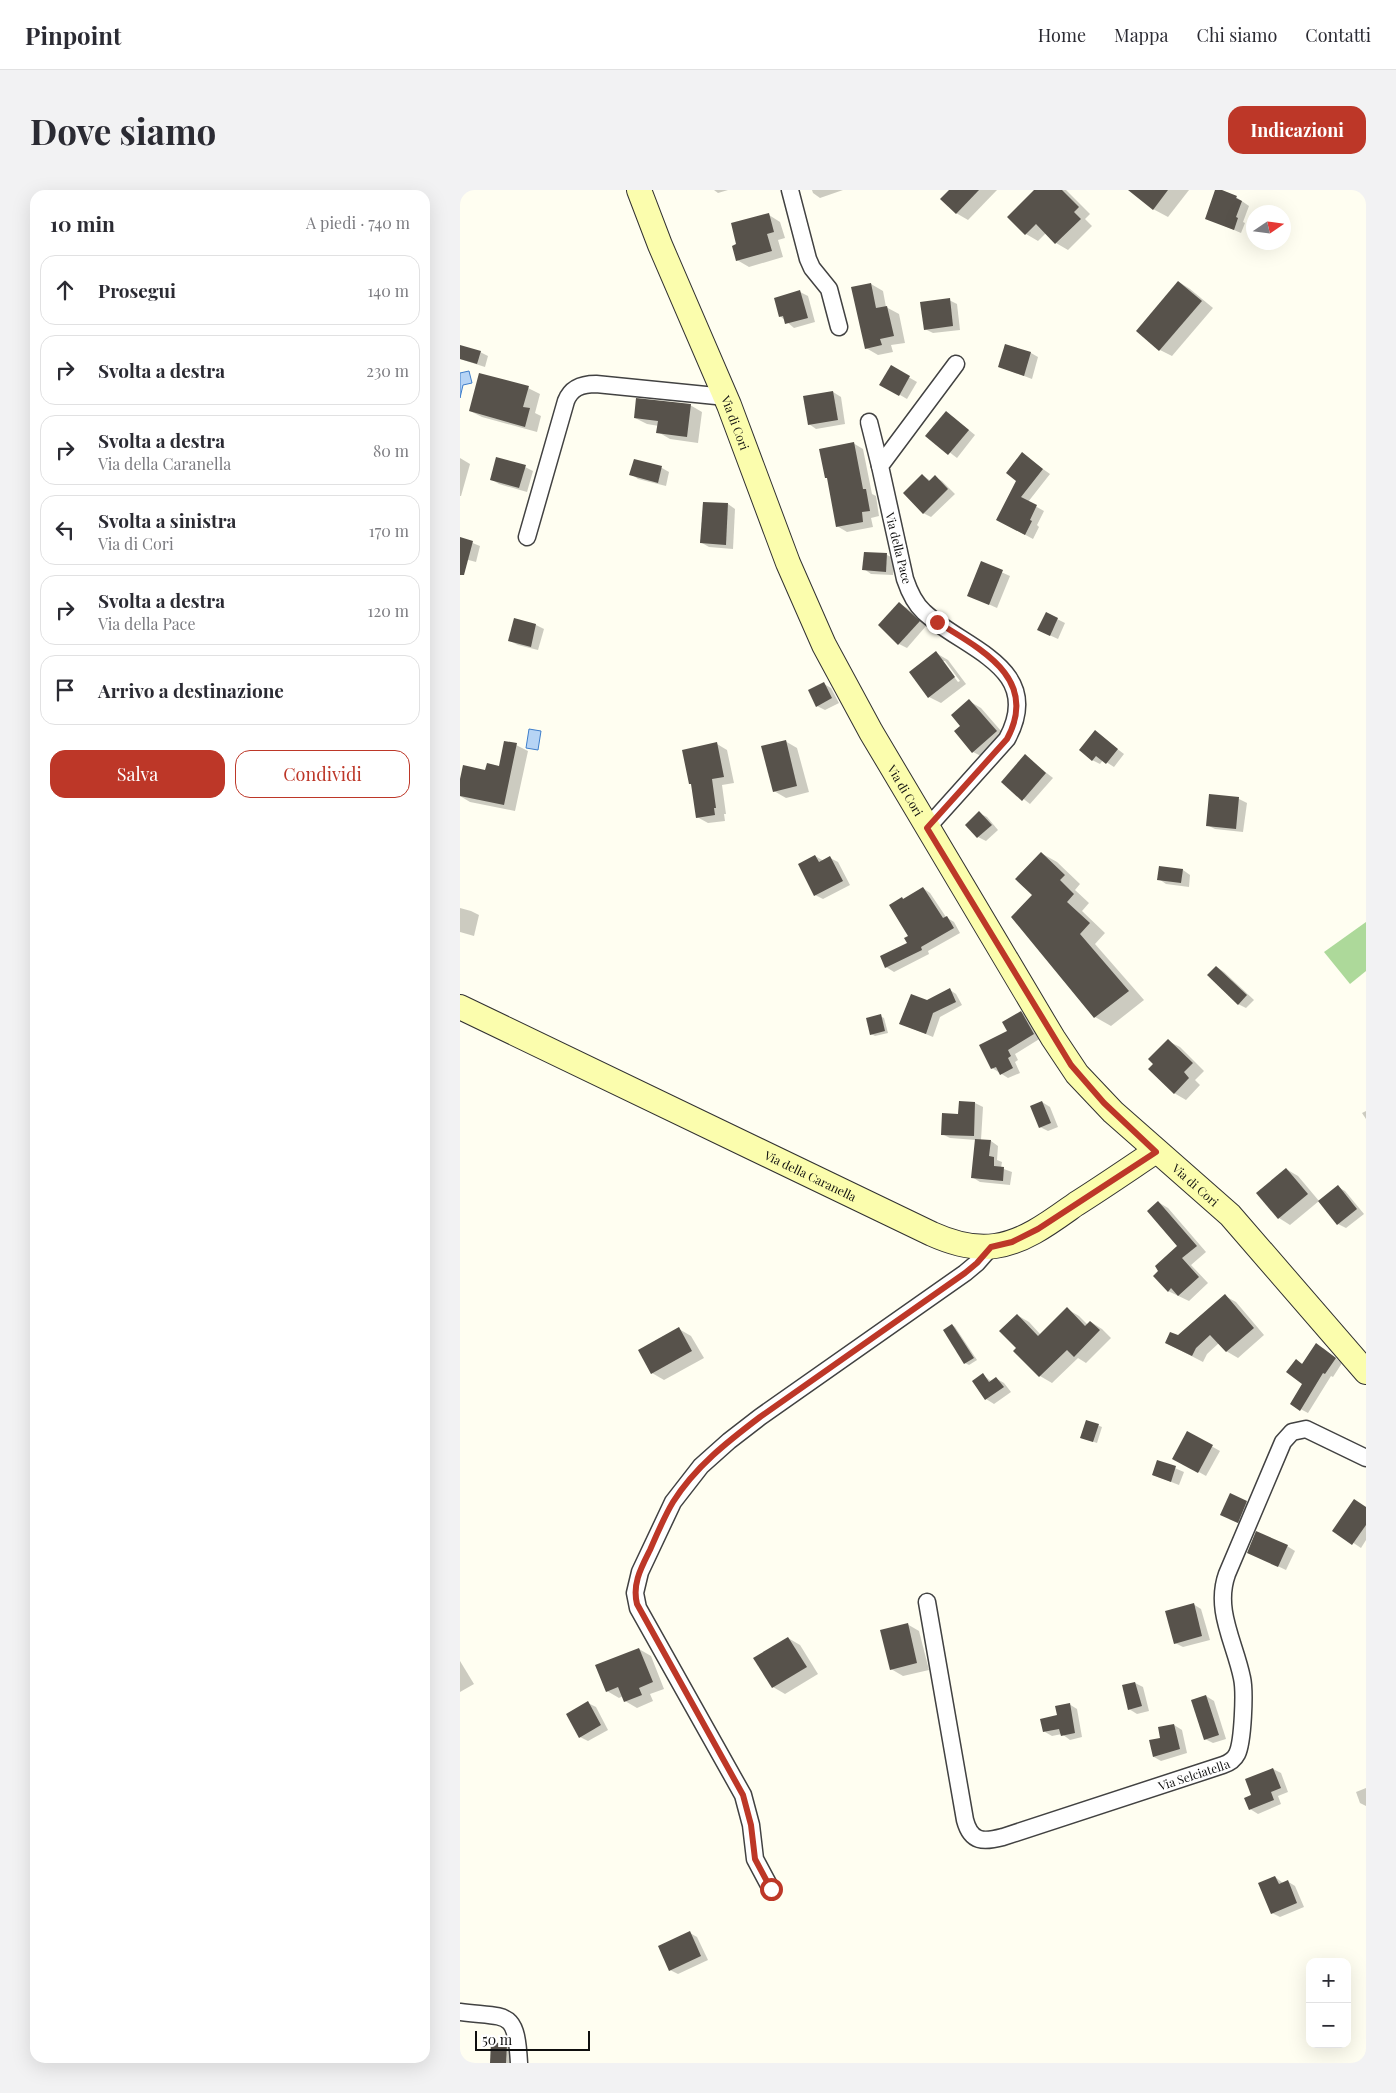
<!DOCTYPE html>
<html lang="it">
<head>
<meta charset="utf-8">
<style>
  :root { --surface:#fff; --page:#f2f2f3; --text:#2b2b33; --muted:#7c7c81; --line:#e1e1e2; --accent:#bd3728 }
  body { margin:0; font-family:"Playfair Display",serif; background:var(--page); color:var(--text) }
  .controls { position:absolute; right:15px; bottom:15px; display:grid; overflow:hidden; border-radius:10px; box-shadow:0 5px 20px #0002 }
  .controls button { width:45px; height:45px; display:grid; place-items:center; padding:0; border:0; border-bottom:1px solid var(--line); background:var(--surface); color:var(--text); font:25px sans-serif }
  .compass { position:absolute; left:786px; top:15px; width:45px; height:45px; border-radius:50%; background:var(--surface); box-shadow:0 5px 20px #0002; rotate:77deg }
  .scale { position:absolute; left:15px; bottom:12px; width:115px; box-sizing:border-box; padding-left:5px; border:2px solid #0f0f0f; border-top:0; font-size:14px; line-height:18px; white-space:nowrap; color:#0f0f0f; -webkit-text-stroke:4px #fff; paint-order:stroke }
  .stop { position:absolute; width:15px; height:15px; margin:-11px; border:4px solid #bd3728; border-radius:50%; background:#fff }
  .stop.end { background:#bd3728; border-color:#fff; box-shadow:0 1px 5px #0008 }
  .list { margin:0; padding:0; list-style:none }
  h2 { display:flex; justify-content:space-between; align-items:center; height:65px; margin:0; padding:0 20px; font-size:21px }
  h2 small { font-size:16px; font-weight:400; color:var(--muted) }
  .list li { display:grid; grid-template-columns:32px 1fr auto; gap:15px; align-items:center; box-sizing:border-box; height:70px; margin:0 10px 10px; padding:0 10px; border:1px solid var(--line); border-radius:15px }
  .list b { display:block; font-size:19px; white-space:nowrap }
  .list p { margin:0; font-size:16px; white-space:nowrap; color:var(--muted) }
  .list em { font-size:16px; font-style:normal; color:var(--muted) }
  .actions { display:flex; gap:10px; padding:15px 20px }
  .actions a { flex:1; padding:11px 0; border:1px solid var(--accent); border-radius:15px; text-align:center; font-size:18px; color:var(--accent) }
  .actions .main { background:var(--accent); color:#fff }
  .icon { flex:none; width:28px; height:28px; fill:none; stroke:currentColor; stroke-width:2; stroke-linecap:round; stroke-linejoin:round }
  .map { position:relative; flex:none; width:906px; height:1873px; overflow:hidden; border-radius:15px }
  header { display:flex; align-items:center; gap:30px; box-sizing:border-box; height:70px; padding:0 25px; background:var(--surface); border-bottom:1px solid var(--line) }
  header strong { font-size:24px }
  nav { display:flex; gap:28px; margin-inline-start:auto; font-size:18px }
  .intro { display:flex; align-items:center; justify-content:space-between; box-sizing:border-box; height:120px; padding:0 30px }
  h1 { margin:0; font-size:35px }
  .button { padding:12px 22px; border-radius:15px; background:var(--accent); color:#fff; font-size:18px; font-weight:700 }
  main { display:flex; gap:30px; padding:0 30px }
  aside { flex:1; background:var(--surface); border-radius:15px; box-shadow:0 5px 20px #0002 }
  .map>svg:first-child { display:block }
  .forest { fill:#add99a }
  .water { fill:#b6d4f5; stroke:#3e7ecb }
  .shadow { fill:#0003; fill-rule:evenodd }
  .building { fill:#57524b }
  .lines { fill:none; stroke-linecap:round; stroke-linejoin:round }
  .street-casing { stroke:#424242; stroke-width:19 }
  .secondary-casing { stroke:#313131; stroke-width:26 }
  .street { stroke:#fff; stroke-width:16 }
  .secondary { stroke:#fbfdad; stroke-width:24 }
  .route { stroke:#bd3728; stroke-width:6 }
  .labels { text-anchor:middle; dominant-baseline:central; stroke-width:5; stroke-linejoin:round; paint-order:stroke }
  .street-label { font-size:12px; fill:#0f0f0f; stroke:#fff }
</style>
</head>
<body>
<header>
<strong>Pinpoint</strong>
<nav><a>Home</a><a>Mappa</a><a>Chi siamo</a><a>Contatti</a></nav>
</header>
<div class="intro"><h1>Dove siamo</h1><a class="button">Indicazioni</a></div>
<main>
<aside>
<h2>10 min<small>A piedi · 740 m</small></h2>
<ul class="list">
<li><svg class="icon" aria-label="ahead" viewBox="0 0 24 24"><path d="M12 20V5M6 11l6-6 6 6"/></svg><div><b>Prosegui</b></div><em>140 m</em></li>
<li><svg class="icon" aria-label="right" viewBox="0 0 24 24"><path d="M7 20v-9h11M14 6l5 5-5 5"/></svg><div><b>Svolta a destra</b></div><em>230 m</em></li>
<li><svg class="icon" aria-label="right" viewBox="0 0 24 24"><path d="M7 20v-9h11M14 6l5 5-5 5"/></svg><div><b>Svolta a destra</b><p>Via della Caranella</p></div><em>80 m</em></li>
<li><svg class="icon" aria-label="left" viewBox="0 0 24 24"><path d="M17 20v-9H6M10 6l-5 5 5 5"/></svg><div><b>Svolta a sinistra</b><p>Via di Cori</p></div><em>170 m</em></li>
<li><svg class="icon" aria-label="right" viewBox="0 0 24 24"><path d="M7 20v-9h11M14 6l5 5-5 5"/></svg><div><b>Svolta a destra</b><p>Via della Pace</p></div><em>120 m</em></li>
<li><svg class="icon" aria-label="arrive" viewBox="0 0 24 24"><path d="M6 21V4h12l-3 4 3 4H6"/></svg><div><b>Arrivo a destinazione</b></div></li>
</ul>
<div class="actions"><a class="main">Salva</a><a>Condividi</a></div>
</aside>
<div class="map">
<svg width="906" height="1873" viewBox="0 0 906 1873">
  <rect width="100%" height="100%" fill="#fffef1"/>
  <polygon class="forest" points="906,732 906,781 890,794 864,762"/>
  <g class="water">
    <polygon points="9,181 12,193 3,195 0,208 0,183"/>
    <polygon points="69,539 81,541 78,560 66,558"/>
  </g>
  <g class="shadow">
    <polygon points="254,0 268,0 258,3"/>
    <polygon points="352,0 383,0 360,8 353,3"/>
    <polygon points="491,0 537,0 508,30 496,23"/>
    <polygon points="576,0 606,0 630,24 625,29 632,36 608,60 596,53 586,43 578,51 566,44"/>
    <polygon points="677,0 729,0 708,27 693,19"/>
    <polygon points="757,0 776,7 789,16 783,32 785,33 781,43 746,28"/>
    <polygon points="309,25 320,32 325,48 318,50 323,67 289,77 277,70 278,55"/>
    <polygon points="719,92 730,99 753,118 712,166 700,160 678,140"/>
    <polygon points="411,94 423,101 426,117 439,124 445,153 431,155 433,162 418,165 406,158"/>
    <polygon points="340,102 348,106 355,132 334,138 320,126"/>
    <polygon points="489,110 497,114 500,140 473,143 465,139"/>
    <polygon points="546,155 571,163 578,167 572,189 540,177"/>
    <polygon points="0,160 20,162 28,166 25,177 0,169"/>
    <polygon points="431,177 457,192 447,209 421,194"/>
    <polygon points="68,198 80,204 75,223 81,226 77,242 22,227 10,221"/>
    <polygon points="373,202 381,207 385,234 356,239 349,234"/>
    <polygon points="230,215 242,222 238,253 210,249 198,242 199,236 187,234 175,228"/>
    <polygon points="493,227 515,245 497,268 467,245"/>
    <polygon points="393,253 403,259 412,304 416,306 419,326 411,328 413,337 387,342 377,336"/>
    <polygon points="562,264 590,284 568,312 584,321 577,335 579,337 573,349 545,334 558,290"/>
    <polygon points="0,268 10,274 1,306 0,306"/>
    <polygon points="174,270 202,278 209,282 206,296 178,289 171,284"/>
    <polygon points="65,277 73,281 67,302 39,294 31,289"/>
    <polygon points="462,285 471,291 475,287 482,291 495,304 471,327 463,323"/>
    <polygon points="268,314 275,319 273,359 249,357 242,353"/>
    <polygon points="0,348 20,356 16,372 1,368 0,370"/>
    <polygon points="427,365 435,369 433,385 411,384 404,379"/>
    <polygon points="521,373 550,386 537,418 508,405"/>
    <polygon points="439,414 447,418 466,436 447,458 439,454"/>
    <polygon points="597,429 605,433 598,449 587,444"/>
    <polygon points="55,430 76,435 84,439 78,460 58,455 50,451"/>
    <path d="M 476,463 L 488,470 L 506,494 L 481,513 L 469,507 ZM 482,471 L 485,471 L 500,491 L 498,492 Z"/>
    <polygon points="364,494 371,498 379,513 365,520 357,516"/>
    <polygon points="509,511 521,518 548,549 525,568 513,562 501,536"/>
    <polygon points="635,542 664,564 654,577 643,570 640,574 632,570"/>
    <polygon points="325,551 337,558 349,602 326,608 314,601"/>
    <polygon points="257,554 267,560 274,593 262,595 266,624 264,624 265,631 248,633 237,627"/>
    <polygon points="56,555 68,561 55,621 10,612 0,606 0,595 26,582 40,577"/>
    <polygon points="565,566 593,588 570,614 542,592"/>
    <polygon points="751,605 779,609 787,613 783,642 755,639 747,635"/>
    <polygon points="519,623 527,627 538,640 526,651 518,647"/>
    <polygon points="581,663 597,672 620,694 615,700 629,713 622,721 645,743 635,754 684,810 651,836 635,827 553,727 574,705"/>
    <polygon points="355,666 364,671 370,668 378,672 390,695 363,709 355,705"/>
    <polygon points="723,680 730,685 729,697 706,694 699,689"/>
    <polygon points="463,698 470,703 486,727 494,732 500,743 468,761 469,764 434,782 426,777 421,766 448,754 450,746 442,708 445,710"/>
    <polygon points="0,718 11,721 19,725 14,746 0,742"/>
    <polygon points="757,777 764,782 794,810 786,818 778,814"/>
    <polygon points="490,800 496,804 502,815 480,827 473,847 441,834 467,811"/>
    <polygon points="561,822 568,826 581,848 555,864 558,870 555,872 560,883 548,888 532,878"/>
    <polygon points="420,826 424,828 428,843 415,846 411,844"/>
    <polygon points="708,851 720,857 744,881 735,890 740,895 726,910 714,903"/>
    <polygon points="500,912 515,913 523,917 521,950 531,951 538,956 537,970 542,972 541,978 552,982 550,995 520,992 512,987 516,950 490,948 482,944 500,925"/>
    <polygon points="582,912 590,917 598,937 588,941 580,937"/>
    <polygon points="906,921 906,929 902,923"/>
    <polygon points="826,979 838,986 859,1011 830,1035 819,1028"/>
    <polygon points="878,997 885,1001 904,1024 886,1038 878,1034"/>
    <polygon points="698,1012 708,1018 746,1062 731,1075 748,1093 729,1111 708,1101 719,1056"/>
    <polygon points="765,1106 776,1112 804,1145 778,1168 766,1161 759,1153 747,1164 743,1172 706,1153 718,1147"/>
    <polygon points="607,1119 619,1126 628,1135 631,1132 642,1139 651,1148 626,1173 618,1168 592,1193 580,1186 555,1161 558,1158 557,1125 569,1132 581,1145"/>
    <polygon points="492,1135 495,1137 517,1170 509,1175 505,1173 484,1140"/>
    <polygon points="219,1139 231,1146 244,1168 204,1190 192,1183"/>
    <polygon points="863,1158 882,1173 873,1187 871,1186 848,1223 831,1214 843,1194 837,1171 843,1174"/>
    <polygon points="523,1185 532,1192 537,1189 544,1193 551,1202 534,1214 526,1209 514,1192"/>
    <polygon points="627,1231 642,1237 637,1253 625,1249"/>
    <polygon points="728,1243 760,1261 746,1286 714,1268"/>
    <polygon points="698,1271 724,1282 719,1295 693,1285"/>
    <polygon points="787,1312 794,1316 786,1337 769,1329"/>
    <polygon points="906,1317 906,1350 901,1358 874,1340"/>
    <polygon points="827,1356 835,1361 826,1380 796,1366"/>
    <polygon points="733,1414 741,1419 750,1450 723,1457 715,1453"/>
    <polygon points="447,1434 459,1441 469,1480 443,1486 431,1479"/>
    <polygon points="328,1448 340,1455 358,1484 325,1504 313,1497"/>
    <polygon points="179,1459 191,1466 204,1499 190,1504 193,1511 177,1518 165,1511 163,1506 159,1508 147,1501"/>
    <polygon points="0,1471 14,1494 0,1502"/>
    <polygon points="675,1493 683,1497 689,1521 677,1524 669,1519"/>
    <polygon points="746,1506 754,1511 766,1549 753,1553 745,1549"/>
    <polygon points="128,1513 136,1517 148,1540 128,1551 120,1547"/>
    <polygon points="609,1514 617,1519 622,1547 610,1550 602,1544 592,1546 585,1542"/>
    <polygon points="714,1535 722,1540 727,1563 701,1571 694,1567 701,1549"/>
    <polygon points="813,1579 821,1583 828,1602 818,1606 821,1614 798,1624 790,1619 793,1606"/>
    <polygon points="906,1598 906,1616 900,1613 896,1602"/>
    <polygon points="815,1687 823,1693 827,1691 835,1696 844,1717 820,1727 812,1723"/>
    <polygon points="230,1743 237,1747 248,1770 218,1784 210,1780"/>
    <polygon points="47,1855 58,1862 58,1873 31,1873"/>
  </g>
  <g class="building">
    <polygon points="489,0 519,0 496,24 480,9"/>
    <polygon points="574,0 602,0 619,17 614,22 621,29 595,54 576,34 565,45 547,27"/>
    <polygon points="668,0 708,0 693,20"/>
    <polygon points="755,0 762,0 777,6 776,8 782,11 776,27 778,28 774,40 745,29"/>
    <polygon points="309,23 314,42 307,44 312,61 276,71 272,56 276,54 271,33"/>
    <polygon points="718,91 742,111 699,161 676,141"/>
    <polygon points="411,93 416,118 427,116 434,146 420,149 422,155 405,159 391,97"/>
    <polygon points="340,100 348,128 325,134 323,126 319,127 314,108"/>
    <polygon points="490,108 493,136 464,140 460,112"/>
    <polygon points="545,154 571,162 564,186 538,177"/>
    <polygon points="0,155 21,161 17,174 0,169"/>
    <polygon points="431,175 450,186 439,206 419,195"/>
    <polygon points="19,183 69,196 63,217 70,218 65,237 9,221"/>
    <polygon points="373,201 378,230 348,235 343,206"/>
    <polygon points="176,208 231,214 227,247 196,243 198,231 174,228"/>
    <polygon points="486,221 509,240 488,265 465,246"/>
    <polygon points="394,252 403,299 406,299 410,321 402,322 403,332 376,337 367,288 365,288 359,259"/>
    <polygon points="562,262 583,279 561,307 577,315 570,330 572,331 565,345 536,330 556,291 546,283"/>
    <polygon points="36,267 66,275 59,298 30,290"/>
    <polygon points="174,269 202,276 198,293 169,285"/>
    <polygon points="462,284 469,291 475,285 488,299 463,324 443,303"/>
    <polygon points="243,312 268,313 266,355 240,353"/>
    <polygon points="0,347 13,351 4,385 0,385"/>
    <polygon points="404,362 427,363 426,382 402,380"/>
    <polygon points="521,371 543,380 529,415 507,406"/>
    <polygon points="439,412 460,431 438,455 418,435"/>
    <polygon points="586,422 598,428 590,446 577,440"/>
    <polygon points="54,428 76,434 71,457 48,451"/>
    <polygon points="476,461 495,487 468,508 449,482"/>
    <polygon points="364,492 372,508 356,517 348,500"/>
    <polygon points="509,509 537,541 512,563 494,541 500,536 491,525"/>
    <polygon points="635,540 658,559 646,574 636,566 632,571 619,560"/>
    <polygon points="326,550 337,596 313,602 301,556"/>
    <polygon points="44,551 57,553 44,615 0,606 0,589 3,575 25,580 27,573 39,576"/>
    <polygon points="257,552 264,587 252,589 256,618 254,618 255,625 236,628 231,594 229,594 222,560"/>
    <polygon points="565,564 586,583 562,611 541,592"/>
    <polygon points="749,604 779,607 776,639 746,636"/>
    <polygon points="519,621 532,635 517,648 505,635"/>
    <polygon points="581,662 605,685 600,690 614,704 607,712 630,733 620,744 669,801 634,828 551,727 572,705 555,689"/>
    <polygon points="355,665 359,672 370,666 383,691 354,706 338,674"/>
    <polygon points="699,676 723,679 721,693 697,690"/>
    <polygon points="463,697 483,728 487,726 494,738 461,757 462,760 425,778 420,766 447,753 444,748 448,746 429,715 442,707 443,709"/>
    <polygon points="756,776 787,805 778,815 747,785"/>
    <polygon points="490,798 496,812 473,823 466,844 439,834 451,804 467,810"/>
    <polygon points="561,821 574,844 548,860 551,866 548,868 553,878 540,885 536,877 531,879 519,855 547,841 542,832"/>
    <polygon points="421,824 425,841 410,845 406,828"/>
    <polygon points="708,849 733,873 724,882 729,888 714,904 688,879 693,874 688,869"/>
    <polygon points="499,911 515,912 514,946 481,945 482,923 498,924"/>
    <polygon points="582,911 591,933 579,938 570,916"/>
    <polygon points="515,949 531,950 529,966 534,967 534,976 544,977 543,991 511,988"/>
    <polygon points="826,978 848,1004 818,1029 796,1003"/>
    <polygon points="878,995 897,1019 877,1035 858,1011"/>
    <polygon points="698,1011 737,1056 722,1068 739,1087 718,1106 711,1098 708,1102 693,1086 698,1081 695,1076 717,1056 687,1021"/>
    <polygon points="765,1104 794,1138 766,1162 750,1145 736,1158 732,1166 705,1153 710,1142 718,1145"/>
    <polygon points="607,1117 625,1136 630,1131 640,1140 614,1167 607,1160 579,1187 553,1161 556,1158 539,1141 557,1124 578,1146"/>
    <polygon points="492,1134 514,1168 504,1174 483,1140"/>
    <polygon points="219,1137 232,1161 191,1184 178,1160"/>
    <polygon points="856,1153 876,1168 865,1184 863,1183 840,1221 830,1214 842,1194 826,1182 836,1169 842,1174"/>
    <polygon points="523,1183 529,1192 536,1187 544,1197 525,1210 512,1191"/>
    <polygon points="626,1230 639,1234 633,1252 620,1248"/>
    <polygon points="727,1241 753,1255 738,1283 712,1269"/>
    <polygon points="697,1270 716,1276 711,1292 692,1285"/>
    <polygon points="770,1303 787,1311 778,1333 760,1325"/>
    <polygon points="894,1309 906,1317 906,1335 892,1355 872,1341"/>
    <polygon points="796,1341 828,1355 818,1377 787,1363"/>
    <polygon points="734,1413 742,1446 714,1454 705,1421"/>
    <polygon points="448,1433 457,1473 430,1480 420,1440"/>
    <polygon points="328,1447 347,1477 312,1498 293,1468"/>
    <polygon points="179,1458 193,1492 179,1498 182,1505 164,1512 158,1497 146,1502 135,1475"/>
    <polygon points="675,1492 682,1516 668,1520 662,1495"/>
    <polygon points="746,1505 759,1545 744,1550 731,1510"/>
    <polygon points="128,1511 141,1535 119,1548 106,1524"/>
    <polygon points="610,1513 615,1543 601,1546 599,1539 583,1542 580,1529 597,1525 595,1516"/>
    <polygon points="714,1534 720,1559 693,1567 689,1550 700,1548 698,1537"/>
    <polygon points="813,1578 821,1598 811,1602 814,1610 789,1620 784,1608 791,1605 785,1589"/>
    <polygon points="815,1686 819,1694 828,1690 837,1713 811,1724 798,1693"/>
    <polygon points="230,1741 241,1766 209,1781 198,1756"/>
    <polygon points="31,1852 47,1854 46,1873 30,1873"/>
  </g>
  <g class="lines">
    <defs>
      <g id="street">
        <polyline points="330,0 348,69 352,78 369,99 379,137"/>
        <polyline points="409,232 420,276"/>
        <path d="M 67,347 L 106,211 C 111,198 121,194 136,194 L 266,207"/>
        <path d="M 467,638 L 547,549 C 586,477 503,459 464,422 C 454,413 449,401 445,389 L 420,276 L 496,174"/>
        <path id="s1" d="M 467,1412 L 505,1630 C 511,1653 524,1652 543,1647 L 763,1575 C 769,1573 774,1570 777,1564 C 783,1552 785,1501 782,1488 C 775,1453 754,1420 767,1384 L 823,1252 L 832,1242 L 846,1239 L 906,1268"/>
        <polyline points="311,1699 295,1669 291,1635 283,1605 178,1418 175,1403 180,1382 213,1312 241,1276 269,1251 300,1227 505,1083 517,1073 531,1057"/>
        <path d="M 0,1822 C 48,1828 56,1819 59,1873"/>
      </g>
      <g id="secondary">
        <path id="s2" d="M 179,0 L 200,55 L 269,215 L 328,373 L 364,455 L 411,542 L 593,848 L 617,884 L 653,922 L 770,1025 L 906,1182"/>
        <path id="s3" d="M 0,817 L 472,1044 C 492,1053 514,1059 535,1056 C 565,1052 592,1031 616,1014 C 643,997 669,979 696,961"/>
      </g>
    </defs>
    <use href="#street" class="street-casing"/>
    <use href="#secondary" class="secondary-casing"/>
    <use href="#street" class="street"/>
    <use href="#secondary" class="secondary"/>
  </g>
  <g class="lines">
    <path class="route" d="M 311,1699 L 295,1669 L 291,1635 L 283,1605 L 177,1414 C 172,1394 181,1378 190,1360 C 197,1344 204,1327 213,1312 C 235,1277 267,1252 300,1227 L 505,1083 L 517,1073 L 531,1057 L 552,1052 L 578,1039 L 696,962 L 644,913 L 611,875 L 467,638 L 547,549 C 580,488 520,459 477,432"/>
  </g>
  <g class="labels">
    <g class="street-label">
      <text stroke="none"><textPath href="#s2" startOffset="252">Via di Cori</textPath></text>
      <text transform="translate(439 358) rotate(76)">Via della Pace</text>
      <text stroke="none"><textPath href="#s2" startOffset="658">Via di Cori</textPath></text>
      <text stroke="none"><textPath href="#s3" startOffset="389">Via della Caranella</textPath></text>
      <text stroke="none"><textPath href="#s2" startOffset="1152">Via di Cori</textPath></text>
      <text stroke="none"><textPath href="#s1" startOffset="471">Via Selciatella</textPath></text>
    </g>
  </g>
</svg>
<div class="controls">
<button>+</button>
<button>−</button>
</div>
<svg class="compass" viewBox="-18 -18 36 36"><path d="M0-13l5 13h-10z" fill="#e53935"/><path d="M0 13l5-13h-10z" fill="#7c7c81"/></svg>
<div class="scale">50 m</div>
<div class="stop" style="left:311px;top:1699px"></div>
<div class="stop end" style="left:477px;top:432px"></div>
</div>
</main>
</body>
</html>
